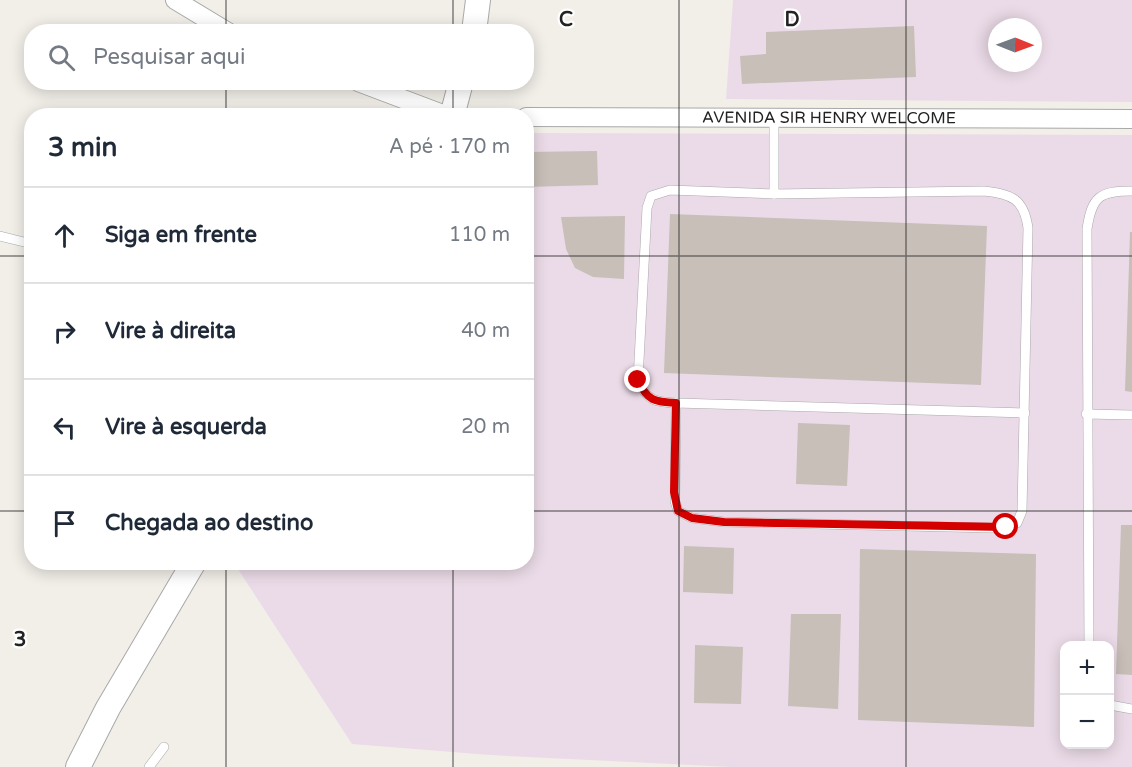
<!DOCTYPE html>
<html lang="pt">
<head>
<meta charset="utf-8">
<style>
  :root { --surface:#fff; --page:#f2f2f3; --text:#1f2937; --muted:#747a83; --line:#e0e1e3 }
  body { margin:0; font-family:"Varela Round",sans-serif; background:var(--page); color:var(--text) }
  .controls { position:absolute; right:18px; bottom:18px; display:grid; overflow:hidden; border-radius:12px; box-shadow:0 3px 15px #0003 }
  .controls button { width:54px; height:54px; display:grid; place-items:center; padding:0; border:0; border-bottom:2px solid var(--line); background:var(--surface); color:var(--text); font:30px sans-serif }
  .compass { position:absolute; left:988px; top:18px; width:54px; height:54px; border-radius:50%; background:var(--surface); box-shadow:0 3px 15px #0003; rotate:91deg }
  .stop { position:absolute; width:18px; height:18px; margin:-14px; border:4px solid #d40000; border-radius:50%; background:#fff }
  .stop.end { background:#d40000; border-color:#fff; box-shadow:0 2px 6px #0008 }
  .list { margin:0; padding:0; list-style:none }
  h2 { display:flex; justify-content:space-between; align-items:center; height:78px; margin:0; padding:0 24px; font-size:26px }
  h2 small { font-size:20px; font-weight:400; color:var(--muted) }
  .list li { display:grid; grid-template-columns:39px 1fr auto; gap:18px; align-items:center; box-sizing:border-box; height:96px; padding:0 24px; border-top:2px solid var(--line) }
  .list b { display:block; font-size:22px; white-space:nowrap }
  .list em { font-size:20px; font-style:normal; color:var(--muted) }
  .icon { flex:none; width:33px; height:33px; fill:none; stroke:currentColor; stroke-width:2; stroke-linecap:round; stroke-linejoin:round }
  .map { position:relative; flex:none; width:1132px; height:767px; overflow:hidden }
  .search { position:absolute; background:var(--surface); box-shadow:0 3px 15px #0003; left:24px; top:24px; width:510px; height:66px; display:flex; align-items:center; gap:15px; box-sizing:border-box; padding:0 21px; border-radius:24px; color:var(--muted); font-size:22px }
  .panel { position:absolute; background:var(--surface); box-shadow:0 3px 15px #0003; left:24px; top:108px; width:510px; height:462px; border-radius:24px }
  .map>svg:first-child { display:block }
  .industrial { fill:#ebdbe8; fill-rule:evenodd }
  .building { fill:#c7bfb8 }
  .lines { fill:none; stroke-linecap:round; stroke-linejoin:round }
  .service-casing { stroke:#a9a9a9; stroke-width:10 }
  .minor-casing { stroke:#a9a9a9; stroke-width:20 }
  .tertiary-casing { stroke:#a9a9a9; stroke-width:26 }
  .service { stroke:#fff; stroke-width:9 }
  .minor { stroke:#fff; stroke-width:18 }
  .tertiary { stroke:#fff; stroke-width:24 }
  .route { stroke:#d40000; stroke-width:8 }
  .grid { fill:none; stroke:#222; stroke-width:1.5; stroke-opacity:0.55 }
  .labels { text-anchor:middle; dominant-baseline:central; stroke-width:4.5; stroke-linejoin:round; paint-order:stroke }
  .street-label { font-size:16px; fill:#222; stroke:#fff }
  .grid-label { font-size:20px; text-anchor:middle; font-weight:bold; fill:#222; stroke:#fff; stroke-width:4.5; stroke-linejoin:round; paint-order:stroke }
</style>
</head>
<body>
<div class="map">
<svg width="1132" height="767" viewBox="0 0 1132 767">
  <rect width="100%" height="100%" fill="#f2efe9"/>
  <g class="industrial">
    <path d="M 733,0 L 1132,0 L 1132,102 L 726,99 ZM 997,27 L 1033,27 L 1033,63 L 997,63 Z"/>
    <path d="M 527,133 L 1132,135 L 1132,767 L 731,767 L 490,755 L 352,744 L 234,563 L 526,562 ZM 1064,646 L 1110,646 L 1110,744 L 1064,744 Z"/>
  </g>
  <g class="building">
    <polygon points="914,26 916,77 742,84 740,56 766,54 766,32"/>
    <polygon points="597,151 598,185 526,187 526,152"/>
    <polygon points="670,214 987,226 981,385 664,373"/>
    <polygon points="625,216 624,279 593,277 575,268 566,249 561,217"/>
    <polygon points="1130,232 1132,232 1132,392 1125,391"/>
    <polygon points="798,423 850,425 847,486 796,484"/>
    <polygon points="1121,525 1132,525 1132,675 1116,674"/>
    <polygon points="684,546 734,548 733,594 683,592"/>
    <polygon points="860,549 1036,554 1034,727 858,720"/>
    <polygon points="791,614 841,614 838,709 788,706"/>
    <polygon points="695,645 743,647 741,704 694,703"/>
  </g>
  <g class="lines">
    <defs>
      <g id="service">
        <path d="M 774,194 L 670,190 L 651,196 L 647,208 L 638,380 C 647,401 655,402 676,403 L 1025,413"/>
        <polyline points="0,236 32,244"/>
        <path d="M 676,403 L 675,501 L 678,511 L 692,518 L 724,522 L 994,528 L 1017,523 L 1022,511 L 1028,228 C 1024,199 1012,194 984,191 L 774,194 L 774,119"/>
        <polyline points="1086,414 1132,415"/>
        <path d="M 1089,646 L 1087,229 C 1092,196 1100,191 1132,191"/>
        <polyline points="1110,705 1132,709"/>
        <polyline points="149,767 164,747"/>
      </g>
      <g id="minor">
        <polyline points="175,0 228,32"/>
        <polyline points="358,82 448,116"/>
        <path id="s1" d="M 526,117 L 1132,119"/>
      </g>
      <g id="tertiary">
        <polyline points="474,32 478,0"/>
        <polyline points="452,116 461,82"/>
        <polyline points="78,767 108,708 194,562"/>
      </g>
    </defs>
    <use href="#service" class="service-casing"/>
    <use href="#minor" class="minor-casing"/>
    <use href="#tertiary" class="tertiary-casing"/>
    <use href="#service" class="service"/>
    <use href="#minor" class="minor"/>
    <use href="#tertiary" class="tertiary"/>
  </g>
  <g class="lines">
    <path class="route" d="M 638,380 C 647,401 655,402 676,403 L 674,492 L 678,511 L 692,518 L 724,522 L 1006,527"/>
  </g>
  <path class="grid" d="M 226,0 L 226,32M 453,0 L 453,32M 679,0 L 679,767M 906,0 L 906,767M 226,82 L 226,116M 453,82 L 453,116M 0,256 L 32,256M 526,256 L 1132,256M 0,511 L 32,511M 526,511 L 1132,511M 226,562 L 226,767M 453,562 L 453,767"/>
  <g class="labels">
    <g class="street-label">
      <text stroke="none"><textPath href="#s1" startOffset="303">AVENIDA SIR HENRY WELCOME</textPath></text>
    </g>
  </g>
  <g class="grid-label">
    <text x="566" y="26">C</text>
    <text x="792" y="26">D</text>
    <text x="20" y="646">3</text>
  </g>
</svg>
<div class="controls">
<button>+</button>
<button>−</button>
</div>
<svg class="compass" viewBox="-18 -18 36 36"><path d="M0-13l5 13h-10z" fill="#e53935"/><path d="M0 13l5-13h-10z" fill="#747a83"/></svg>
<div class="stop" style="left:1006px;top:527px"></div>
<div class="stop end" style="left:638px;top:380px"></div>
<div class="search"><svg class="icon" aria-label="search" viewBox="0 0 24 24"><circle cx="10" cy="10" r="6"/><path d="M15 15l6 6"/></svg>Pesquisar aqui</div>
<section class="panel">
<h2>3 min<small>A pé · 170 m</small></h2>
<ul class="list">
<li><svg class="icon" aria-label="ahead" viewBox="0 0 24 24"><path d="M12 20V5M6 11l6-6 6 6"/></svg><div><b>Siga em frente</b></div><em>110 m</em></li>
<li><svg class="icon" aria-label="right" viewBox="0 0 24 24"><path d="M7 20v-9h11M14 6l5 5-5 5"/></svg><div><b>Vire à direita</b></div><em>40 m</em></li>
<li><svg class="icon" aria-label="left" viewBox="0 0 24 24"><path d="M17 20v-9H6M10 6l-5 5 5 5"/></svg><div><b>Vire à esquerda</b></div><em>20 m</em></li>
<li><svg class="icon" aria-label="arrive" viewBox="0 0 24 24"><path d="M6 21V4h12l-3 4 3 4H6"/></svg><div><b>Chegada ao destino</b></div></li>
</ul>
</section>
</div>
</body>
</html>
